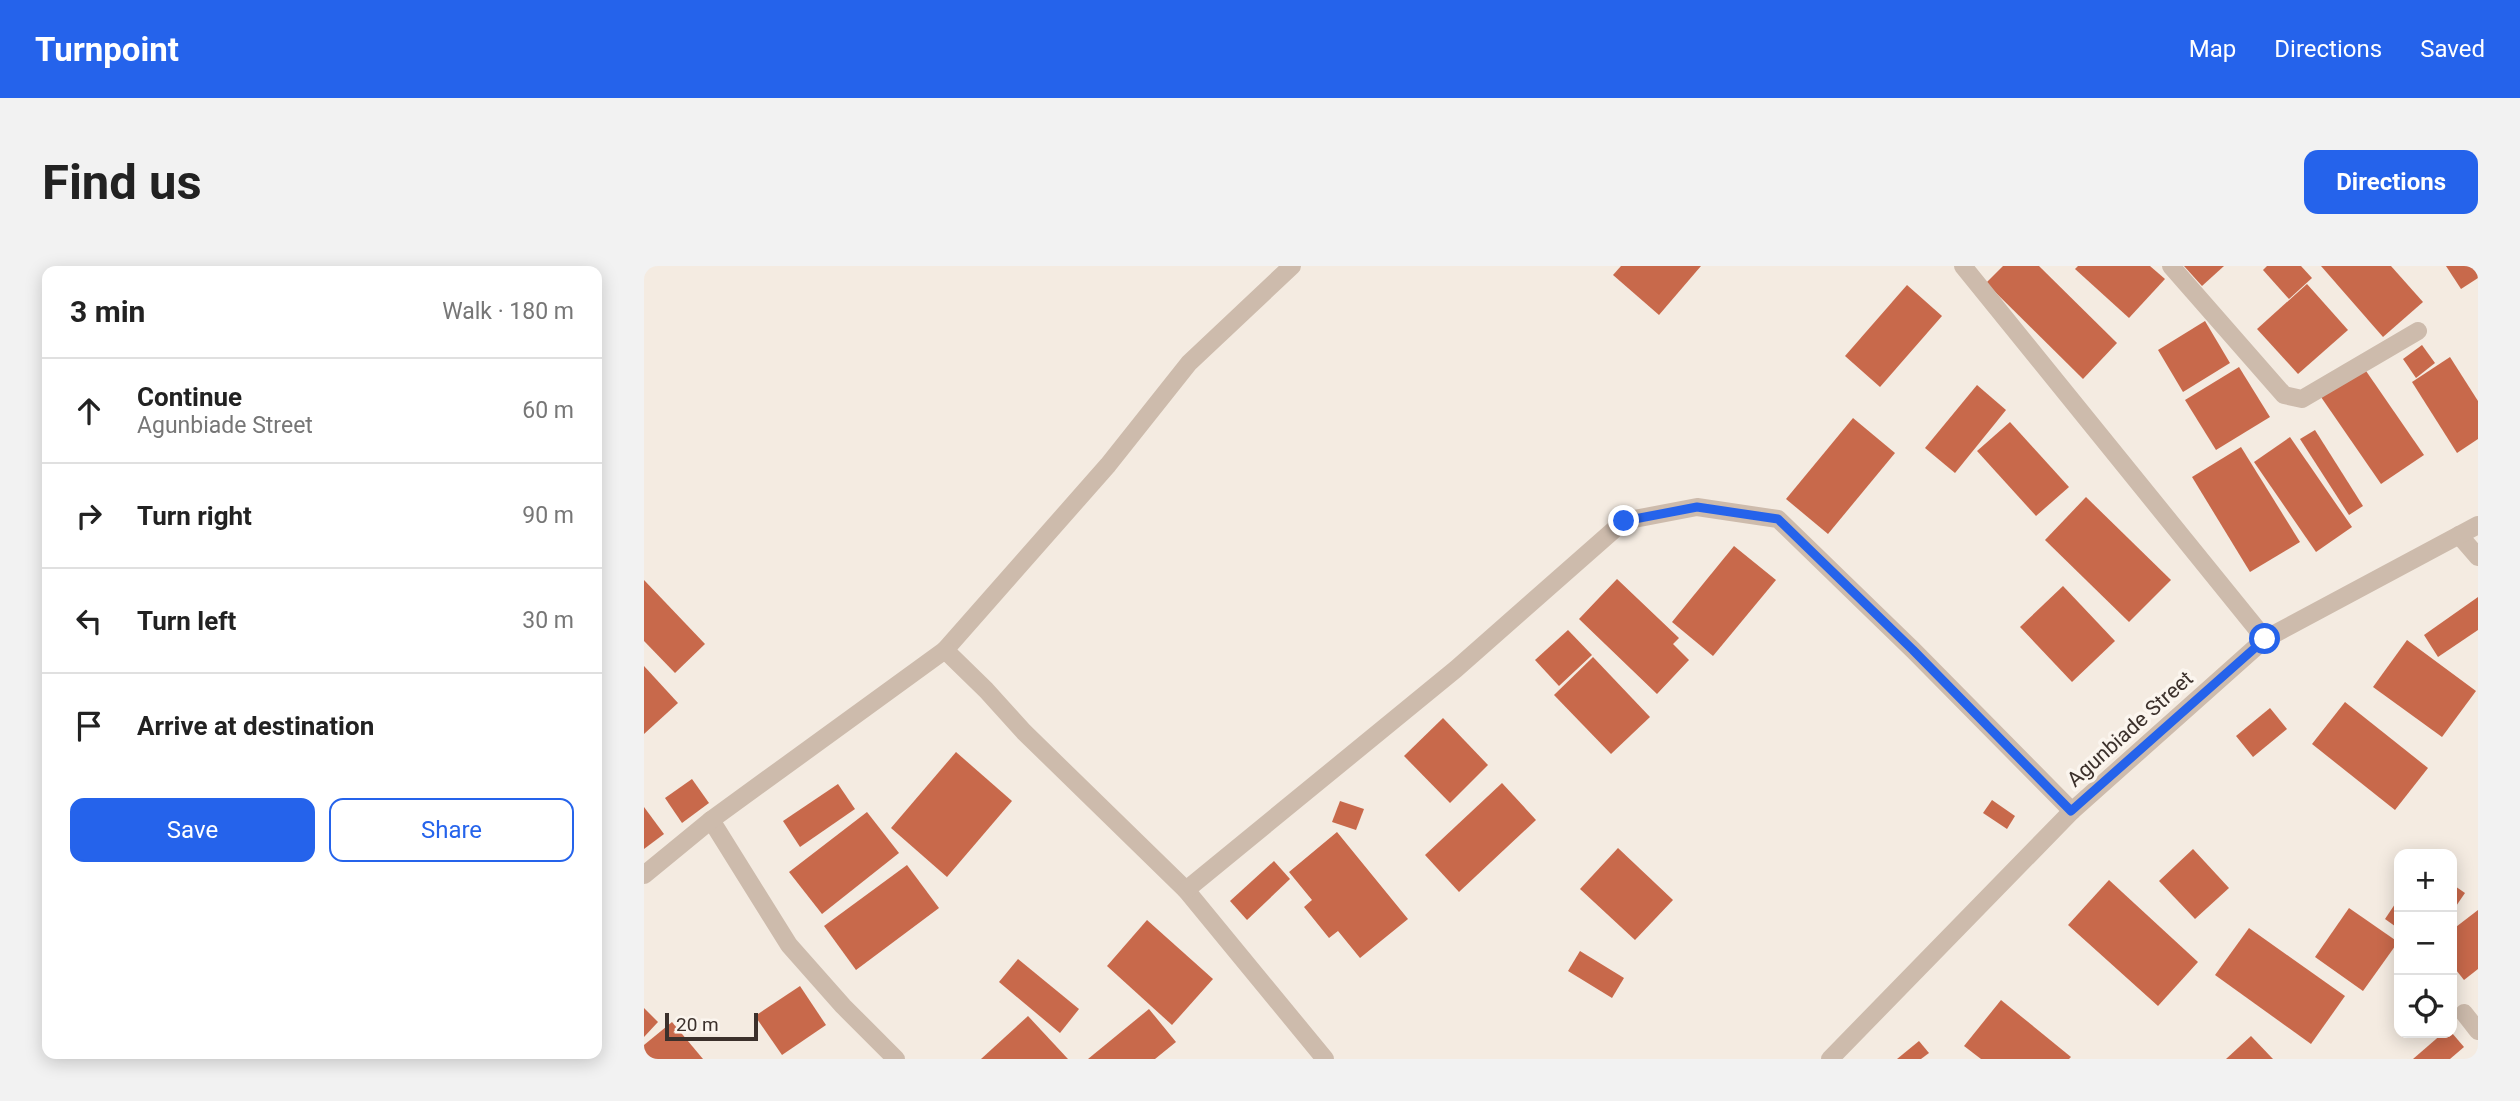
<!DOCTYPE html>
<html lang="en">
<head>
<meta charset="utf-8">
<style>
  :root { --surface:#fff; --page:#f2f2f2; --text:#222; --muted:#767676; --line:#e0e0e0; --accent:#2563eb }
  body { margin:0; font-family:Roboto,sans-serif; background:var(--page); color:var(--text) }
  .controls { position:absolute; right:21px; bottom:21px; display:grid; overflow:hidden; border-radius:14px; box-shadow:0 4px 18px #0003 }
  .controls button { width:63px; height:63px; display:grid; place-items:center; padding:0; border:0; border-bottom:2px solid var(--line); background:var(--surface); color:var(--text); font:35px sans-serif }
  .scale { position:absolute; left:21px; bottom:18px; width:93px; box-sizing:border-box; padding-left:7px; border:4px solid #3b302b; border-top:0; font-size:19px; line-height:24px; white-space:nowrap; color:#3b302b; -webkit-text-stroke:5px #fbf5ee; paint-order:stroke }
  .stop { position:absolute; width:21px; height:21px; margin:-16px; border:5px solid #2563eb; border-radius:50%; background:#fff }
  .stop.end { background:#2563eb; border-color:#fff; box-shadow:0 2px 7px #0008 }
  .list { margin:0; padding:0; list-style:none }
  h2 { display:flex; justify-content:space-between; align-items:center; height:91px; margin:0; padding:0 28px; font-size:30px }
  h2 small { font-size:23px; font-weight:400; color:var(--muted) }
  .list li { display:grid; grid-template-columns:46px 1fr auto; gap:21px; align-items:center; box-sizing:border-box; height:105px; padding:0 28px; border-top:2px solid var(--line) }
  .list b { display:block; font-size:26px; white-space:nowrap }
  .list p { margin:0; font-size:23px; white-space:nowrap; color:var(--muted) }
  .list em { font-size:23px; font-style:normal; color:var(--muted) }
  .actions { display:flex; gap:14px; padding:21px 28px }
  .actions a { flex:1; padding:16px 0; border:2px solid var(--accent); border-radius:14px; text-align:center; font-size:24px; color:var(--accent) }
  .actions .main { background:var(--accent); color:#fff }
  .icon { flex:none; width:38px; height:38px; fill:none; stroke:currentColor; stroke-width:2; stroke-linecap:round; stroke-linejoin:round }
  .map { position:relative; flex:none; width:1834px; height:793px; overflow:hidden; border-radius:14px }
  header { display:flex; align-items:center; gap:42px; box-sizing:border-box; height:98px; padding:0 35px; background:var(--accent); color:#fff }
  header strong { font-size:33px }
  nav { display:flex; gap:38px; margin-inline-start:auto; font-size:24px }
  .intro { display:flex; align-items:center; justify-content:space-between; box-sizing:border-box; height:168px; padding:0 42px }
  h1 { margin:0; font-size:49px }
  .button { padding:18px 32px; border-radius:14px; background:var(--accent); color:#fff; font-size:24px; font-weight:700 }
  main { display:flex; gap:42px; padding:0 42px }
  aside { flex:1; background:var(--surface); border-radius:14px; box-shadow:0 4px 18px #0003 }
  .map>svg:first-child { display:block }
  .building { fill:#c8694b }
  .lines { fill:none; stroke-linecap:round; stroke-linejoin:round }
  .minor { stroke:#cdbbac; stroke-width:18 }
  .route { stroke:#2563eb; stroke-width:9 }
  .labels { text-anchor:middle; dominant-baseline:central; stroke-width:7; stroke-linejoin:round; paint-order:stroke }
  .street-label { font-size:21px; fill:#3b302b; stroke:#fbf5ee }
</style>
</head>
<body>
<header>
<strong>Turnpoint</strong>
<nav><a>Map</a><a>Directions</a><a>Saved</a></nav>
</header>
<div class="intro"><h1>Find us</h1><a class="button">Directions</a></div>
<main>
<aside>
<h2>3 min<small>Walk · 180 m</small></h2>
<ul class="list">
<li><svg class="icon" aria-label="ahead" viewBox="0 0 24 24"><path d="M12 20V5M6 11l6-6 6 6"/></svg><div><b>Continue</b><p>Agunbiade Street</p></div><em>60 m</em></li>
<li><svg class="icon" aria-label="right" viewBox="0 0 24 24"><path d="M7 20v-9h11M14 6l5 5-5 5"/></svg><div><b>Turn right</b></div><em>90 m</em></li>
<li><svg class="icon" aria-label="left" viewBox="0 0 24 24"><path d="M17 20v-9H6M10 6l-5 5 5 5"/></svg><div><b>Turn left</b></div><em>30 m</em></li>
<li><svg class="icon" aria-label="arrive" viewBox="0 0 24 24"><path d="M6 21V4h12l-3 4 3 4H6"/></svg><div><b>Arrive at destination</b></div></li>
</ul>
<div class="actions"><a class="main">Save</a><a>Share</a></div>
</aside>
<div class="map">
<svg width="1834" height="793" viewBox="0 0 1834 793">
  <rect width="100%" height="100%" fill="#f4ebe1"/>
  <g class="building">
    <polygon points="977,0 1057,0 1015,49 969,9"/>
    <polygon points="1359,0 1395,0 1473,77 1439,113 1342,17"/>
    <polygon points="1434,0 1506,0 1521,13 1485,52 1431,3"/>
    <polygon points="1540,0 1580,0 1558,20"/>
    <polygon points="1623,0 1657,0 1668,12 1645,33 1619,4"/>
    <polygon points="1677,0 1747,0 1779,36 1739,71"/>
    <polygon points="1802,0 1834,0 1834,12 1817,23"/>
    <polygon points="1663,18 1704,64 1654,108 1613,63"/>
    <polygon points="1263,19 1298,50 1236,121 1201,90"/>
    <polygon points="1561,55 1586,97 1539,126 1514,84"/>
    <polygon points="1778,79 1791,97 1772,112 1759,93"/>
    <polygon points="1806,91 1834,135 1834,173 1813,187 1768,116"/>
    <polygon points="1595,101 1626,151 1572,184 1541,134"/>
    <polygon points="1720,102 1780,189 1737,218 1677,131"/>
    <polygon points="1333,119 1362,144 1311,207 1281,182"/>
    <polygon points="1209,152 1251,187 1184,268 1142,233"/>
    <polygon points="1366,156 1425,221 1392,250 1333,185"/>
    <polygon points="1671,164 1719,240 1705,249 1656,173"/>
    <polygon points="1646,171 1708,261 1672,286 1610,196"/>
    <polygon points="1597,181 1656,276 1606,306 1548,211"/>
    <polygon points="1442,231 1527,314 1485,356 1401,274"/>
    <polygon points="1090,280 1132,314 1069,390 1028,356"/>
    <polygon points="973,313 1035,372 1029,378 1045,394 1013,428 935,353"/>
    <polygon points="0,314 61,378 31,407 0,375"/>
    <polygon points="1419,320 1471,375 1428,416 1376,361"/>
    <polygon points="1834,331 1834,364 1794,391 1780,369"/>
    <polygon points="924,364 948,389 915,420 891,394"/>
    <polygon points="1763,374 1832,425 1798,471 1729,421"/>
    <polygon points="949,391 1006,451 967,488 910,429"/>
    <polygon points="0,400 34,437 0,468"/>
    <polygon points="1701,436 1784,502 1751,544 1668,478"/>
    <polygon points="1626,442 1643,463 1609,491 1592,470"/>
    <polygon points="799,452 844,499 806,537 760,490"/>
    <polygon points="312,486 368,535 303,611 247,562"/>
    <polygon points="48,513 65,537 38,557 21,532"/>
    <polygon points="858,517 892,554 815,626 781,589"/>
    <polygon points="194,518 211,543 156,581 139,555"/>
    <polygon points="1348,534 1371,550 1363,563 1339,547"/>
    <polygon points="696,535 720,543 712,564 688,556"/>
    <polygon points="0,541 20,568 0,583"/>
    <polygon points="223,546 255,587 178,648 145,606"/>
    <polygon points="693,566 764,653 716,692 694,665 685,672 660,641 668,634 645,606"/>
    <polygon points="974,582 1029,634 991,674 936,623"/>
    <polygon points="1549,583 1585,622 1551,653 1515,615"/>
    <polygon points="630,595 646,613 603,654 586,635"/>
    <polygon points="263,599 295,642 212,704 180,660"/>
    <polygon points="1465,614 1554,696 1514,740 1424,659"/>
    <polygon points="1808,618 1821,627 1808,646"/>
    <polygon points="1755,632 1755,663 1741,653"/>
    <polygon points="1705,642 1754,676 1719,725 1671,691"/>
    <polygon points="1834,644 1834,703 1820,714 1808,699 1808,664"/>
    <polygon points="503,654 569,713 528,759 463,700"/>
    <polygon points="1605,662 1701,730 1667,778 1571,709"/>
    <polygon points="936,685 980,712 968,732 924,705"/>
    <polygon points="374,693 435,743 416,767 355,716"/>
    <polygon points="156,720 182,759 138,789 111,750"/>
    <polygon points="1357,734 1427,791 1425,793 1337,793 1320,780"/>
    <polygon points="0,742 14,756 0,771"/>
    <polygon points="505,743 532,776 511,793 444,793"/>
    <polygon points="384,750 424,793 337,793"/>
    <polygon points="28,756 59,793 0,793 0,779"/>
    <polygon points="1799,767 1808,767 1820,781 1806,793 1769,793"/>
    <polygon points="1607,770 1629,793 1582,793"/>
    <polygon points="1275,775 1285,787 1277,793 1253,793"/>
  </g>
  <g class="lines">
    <g class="minor">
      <polyline points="1319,0 1621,373"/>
      <polyline points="1527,0 1640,129 1658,133 1774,65"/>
      <polyline points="1815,269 1834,291"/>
      <polyline points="301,384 464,199 545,97 648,0"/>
      <polyline points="67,554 145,679 199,740 252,793"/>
      <polyline points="0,609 67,554 301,384 342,424 380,466 542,624 681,793"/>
      <polyline points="542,624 812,403 980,255 1053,241 1134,253 1269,384 1428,545"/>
      <polyline points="1820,747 1834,765"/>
      <polyline points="1186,793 1428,545 1621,373 1834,259"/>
    </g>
  </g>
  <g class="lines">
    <polyline class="route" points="980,255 1053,241 1134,253 1269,384 1427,545 1621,373"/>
  </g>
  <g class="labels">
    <g class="street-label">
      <text transform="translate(1486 463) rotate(-42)">Agunbiade Street</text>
    </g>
  </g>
</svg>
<div class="controls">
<button>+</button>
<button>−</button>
<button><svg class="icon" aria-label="locate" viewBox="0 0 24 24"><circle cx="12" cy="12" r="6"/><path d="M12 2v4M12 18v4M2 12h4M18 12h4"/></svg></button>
</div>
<div class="scale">20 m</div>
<div class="stop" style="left:1621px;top:373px"></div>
<div class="stop end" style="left:980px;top:255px"></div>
</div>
</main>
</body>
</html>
